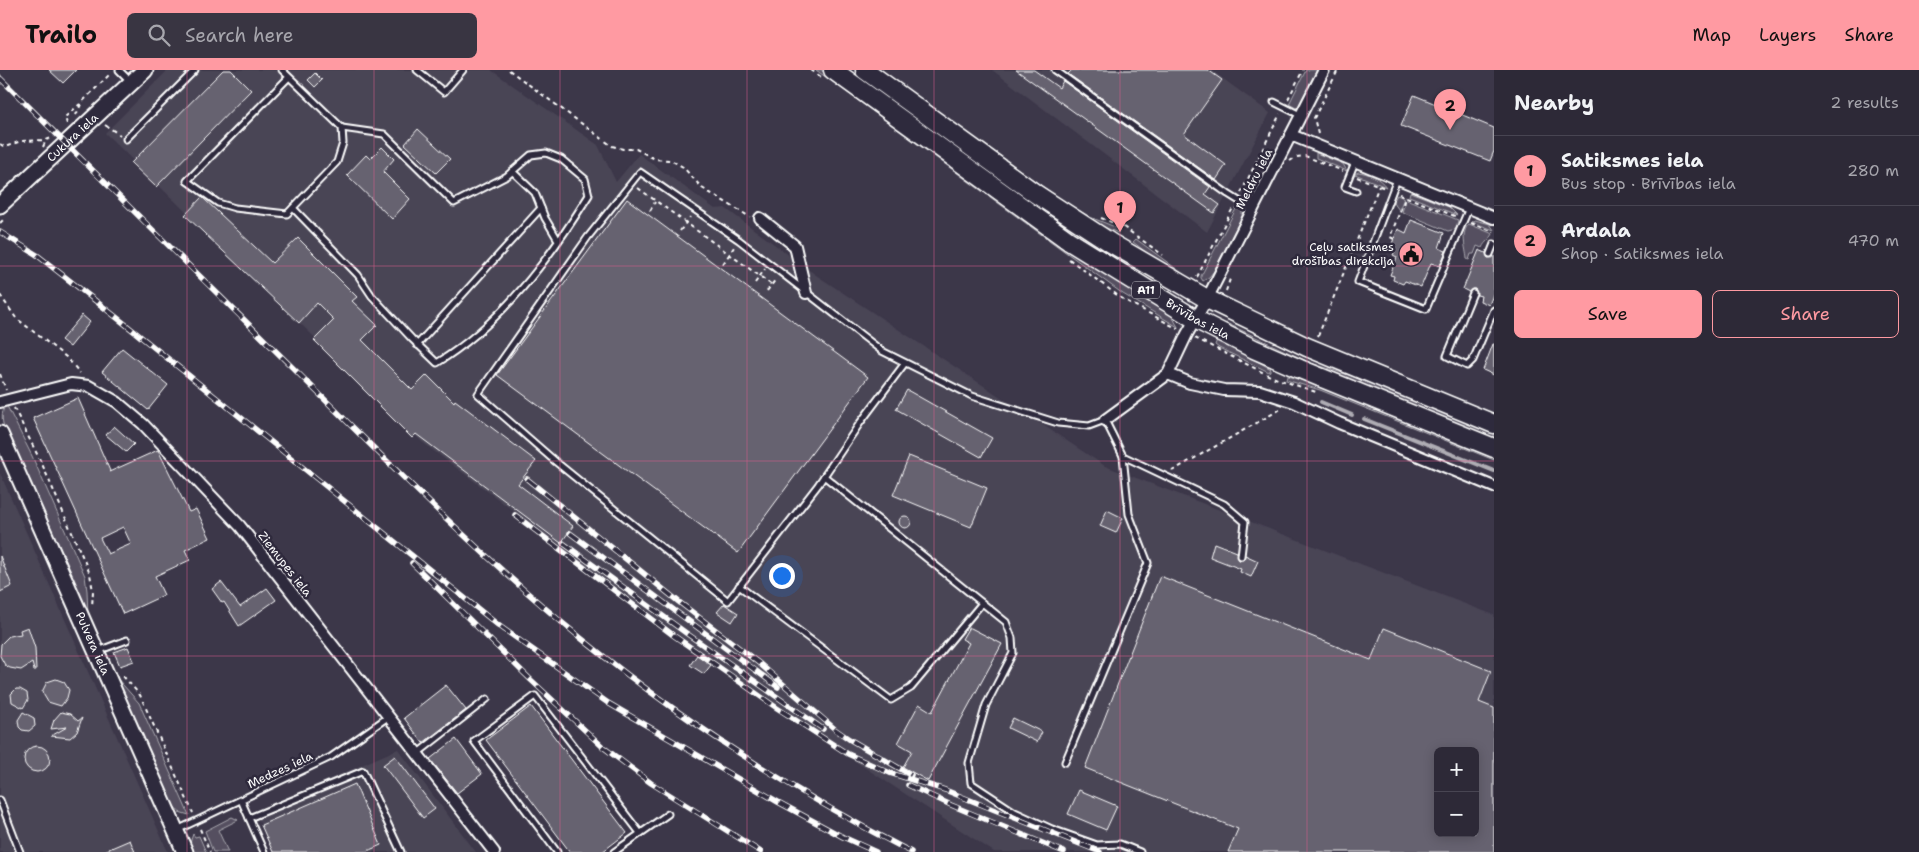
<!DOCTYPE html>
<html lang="en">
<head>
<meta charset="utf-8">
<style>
  :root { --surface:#2d2937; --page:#393542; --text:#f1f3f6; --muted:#a7a6ad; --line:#484552; --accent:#ff9aa2 }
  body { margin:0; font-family:"Shantell Sans",sans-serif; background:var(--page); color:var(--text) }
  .controls { position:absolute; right:15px; bottom:15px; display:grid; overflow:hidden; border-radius:8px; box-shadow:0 2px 12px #0003 }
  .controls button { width:45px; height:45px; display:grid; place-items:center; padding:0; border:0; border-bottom:1px solid var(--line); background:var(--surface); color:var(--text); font:25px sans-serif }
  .you { position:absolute; left:781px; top:505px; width:18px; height:18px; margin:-12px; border:4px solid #fff; border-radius:50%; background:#1a73e8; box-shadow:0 0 0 8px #1a73e833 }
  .badge { display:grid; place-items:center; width:32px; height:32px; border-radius:50%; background:var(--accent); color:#111; font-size:16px; font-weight:700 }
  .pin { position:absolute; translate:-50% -41px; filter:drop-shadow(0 1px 2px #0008) }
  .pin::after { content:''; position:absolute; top:26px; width:18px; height:15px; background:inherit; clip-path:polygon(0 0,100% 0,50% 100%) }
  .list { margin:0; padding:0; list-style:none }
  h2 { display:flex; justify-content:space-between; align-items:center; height:65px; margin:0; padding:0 20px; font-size:21px }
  h2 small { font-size:16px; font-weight:400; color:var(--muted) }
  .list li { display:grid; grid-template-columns:32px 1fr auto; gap:15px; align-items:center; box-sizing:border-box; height:70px; padding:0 20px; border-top:1px solid var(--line) }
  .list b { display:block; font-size:19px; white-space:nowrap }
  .list p { margin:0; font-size:16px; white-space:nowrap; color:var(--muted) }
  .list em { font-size:16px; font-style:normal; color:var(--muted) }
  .actions { display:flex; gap:10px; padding:15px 20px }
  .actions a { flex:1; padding:11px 0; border:1px solid var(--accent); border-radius:8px; text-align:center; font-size:18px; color:var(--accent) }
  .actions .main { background:var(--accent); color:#111 }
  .icon { flex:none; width:28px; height:28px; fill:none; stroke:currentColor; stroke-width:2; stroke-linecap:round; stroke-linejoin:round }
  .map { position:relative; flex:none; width:1494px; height:782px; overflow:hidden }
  header { display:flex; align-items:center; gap:30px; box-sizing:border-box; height:70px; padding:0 25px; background:var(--accent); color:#111 }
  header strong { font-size:24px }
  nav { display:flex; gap:28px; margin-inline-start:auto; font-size:18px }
  .search { width:350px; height:45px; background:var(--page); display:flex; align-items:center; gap:12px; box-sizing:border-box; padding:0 18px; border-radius:8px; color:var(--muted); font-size:19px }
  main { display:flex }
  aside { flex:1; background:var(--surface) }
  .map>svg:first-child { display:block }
  .built { fill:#494455; fill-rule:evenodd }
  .green { fill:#555060; stroke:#aaa8b0 }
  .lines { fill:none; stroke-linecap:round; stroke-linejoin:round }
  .stream { stroke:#afadb4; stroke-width:4 }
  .building { fill:#666270; stroke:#fff; fill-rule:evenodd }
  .service-casing { stroke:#fff; stroke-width:9 }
  .minor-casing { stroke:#fff; stroke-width:14 }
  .secondary-casing { stroke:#fff; stroke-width:19 }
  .trunk-casing { stroke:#fff; stroke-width:21 }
  .path { stroke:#fff; stroke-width:2; stroke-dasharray:4 4; stroke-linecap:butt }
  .service { stroke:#2f2a3d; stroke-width:5 }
  .minor { stroke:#2f2a3d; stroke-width:10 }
  .secondary { stroke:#2f2a3d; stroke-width:15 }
  .trunk { stroke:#2f2a3d; stroke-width:18 }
  .rail-casing { stroke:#fff; stroke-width:5.5 }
  .rail { stroke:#2f2a3d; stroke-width:4; stroke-dasharray:11; stroke-linecap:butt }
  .grid { fill:none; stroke:#d45d8c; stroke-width:1; stroke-opacity:0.55 }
  .labels { text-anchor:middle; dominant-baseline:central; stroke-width:5; stroke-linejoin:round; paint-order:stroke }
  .shield { fill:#2f2a3d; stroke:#c1bfc5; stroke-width:1 }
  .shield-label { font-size:11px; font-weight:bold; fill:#fff }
  .street-label { font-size:12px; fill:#fff; stroke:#2f2a3d }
  .poi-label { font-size:12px; fill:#fff; stroke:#2f2a3d; text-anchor:end }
</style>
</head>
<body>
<header>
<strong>Trailo</strong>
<div class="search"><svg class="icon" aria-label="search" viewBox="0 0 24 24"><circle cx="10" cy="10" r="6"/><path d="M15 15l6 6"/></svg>Search here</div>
<nav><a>Map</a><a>Layers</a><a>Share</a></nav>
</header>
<main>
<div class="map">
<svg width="1494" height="782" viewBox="0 0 1494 782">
  <rect width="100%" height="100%" fill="#3c3749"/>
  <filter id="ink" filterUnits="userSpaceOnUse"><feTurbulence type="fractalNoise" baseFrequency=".02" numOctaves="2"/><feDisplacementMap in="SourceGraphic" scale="10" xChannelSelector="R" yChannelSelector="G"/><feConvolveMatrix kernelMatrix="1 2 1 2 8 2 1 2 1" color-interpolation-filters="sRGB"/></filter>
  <g filter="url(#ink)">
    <g class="built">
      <path d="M 168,0 L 491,0 L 598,75 L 616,112 L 639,84 L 715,139 L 725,138 L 816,205 L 1105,396 L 1494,545 L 1494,782 L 994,782 L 792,650 L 422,372 L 105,63 ZM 1438,681 L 1475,681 L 1475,763 L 1438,763 Z"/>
      <polygon points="992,0 1211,0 1270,43 1207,162"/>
      <polygon points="0,403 168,782 0,782"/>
      <polygon points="398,679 476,782 273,782 255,742"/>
    </g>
    <g class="green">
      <polygon points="816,0 821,0 1083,189 1171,244 1178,257 1123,224"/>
      <polygon points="880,0 1059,128 1090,147 1120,159 1118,163 1083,148"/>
      <polygon points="1306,0 1317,0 1299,35 1296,38 1289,34"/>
      <polygon points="1316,83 1343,94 1347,101 1316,88"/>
      <path d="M 1358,102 C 1368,103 1380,108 1386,117 L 1355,104 Z"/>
      <polygon points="1410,122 1449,137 1457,145 1409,126"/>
      <polygon points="1397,125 1404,128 1399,140 1393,132"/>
      <polygon points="1406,129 1458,150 1456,159 1448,161 1402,142"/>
      <polygon points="1238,135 1242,139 1242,146 1214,201 1209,207 1203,211 1201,208 1201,206"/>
      <polygon points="1475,150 1490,154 1494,160 1472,152"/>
      <path d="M 1469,154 L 1493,164 C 1490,170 1485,171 1482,178 L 1477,176 L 1474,184 L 1471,184 L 1469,190 L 1467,189 C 1466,178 1460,163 1469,154 Z"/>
      <polygon points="1136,169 1190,209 1169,200 1133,172"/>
      <polygon points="1226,253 1311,293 1370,312 1494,361 1494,372 1223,258"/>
      <polygon points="1217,270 1220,270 1271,299 1269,302 1219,278 1215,275"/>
      <polygon points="1287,306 1322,316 1494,385 1494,390 1320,320 1286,310"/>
      <path d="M 6,334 L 32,386 L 85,506 L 87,521 L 88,546 L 6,363 C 2,353 0,343 6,334 Z"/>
      <polygon points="115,606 139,633 189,745 179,742 171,732"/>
      <polygon points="232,747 238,750 218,760 228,782 213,782 205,761"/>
      <polygon points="193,764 195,767 199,766 206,782 193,782 190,773"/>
    </g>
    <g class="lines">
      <g class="stream">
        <polyline points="1321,332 1352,345"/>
        <polyline points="1364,349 1494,401"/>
      </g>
    </g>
    <g class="building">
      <polygon points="49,0 76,0 63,13"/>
      <polygon points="223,0 231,0 251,20 156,117 131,93"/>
      <polygon points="1016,0 1034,0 1059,18 1063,11 1210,117 1205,124 1220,135 1214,143"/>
      <polygon points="1072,0 1208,0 1222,10 1184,64 1226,95 1216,110 1068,4"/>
      <polygon points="315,3 322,10 315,17 308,10"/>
      <polygon points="1414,25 1494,58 1494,81 1490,91 1401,56"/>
      <polygon points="418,59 450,89 436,103 405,74"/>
      <polygon points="382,77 394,89 383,102 410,129 392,149 347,105 366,85 370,89"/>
      <polygon points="202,127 272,193 298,168 357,227 352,231 377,255 362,270 412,320 427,305 454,332 455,330 536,391 518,414 573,456 561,473 416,364 412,368 314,270 334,250 317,233 299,253 185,145"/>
      <polygon points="627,129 868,307 738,483 497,305"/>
      <polygon points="1411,150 1444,163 1439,178 1446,181 1440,196 1431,193 1421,217 1405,211 1403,214 1393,210 1394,206 1390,205 1397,187 1393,185 1396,178 1391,176 1398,159 1406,163"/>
      <polygon points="1479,180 1486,183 1488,188 1494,186 1494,222 1489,235 1480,231 1481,226 1477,225 1475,219 1472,219 1469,222 1463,219"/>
      <polygon points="82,245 90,252 70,277 61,270"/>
      <polygon points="1493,274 1494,274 1494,305 1483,300"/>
      <polygon points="122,278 168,315 148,340 102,302"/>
      <polygon points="907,320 992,368 981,387 896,339"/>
      <path d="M 78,328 L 110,401 L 109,402 L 158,380 L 189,442 L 196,439 L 210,468 L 185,480 L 190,490 L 155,506 L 164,525 L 123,544 L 33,348 ZM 123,457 L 131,474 L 108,484 L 100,468 Z"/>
      <polygon points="114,356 134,374 126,382 106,365"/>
      <polygon points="909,386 987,418 971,457 893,425"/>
      <polygon points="1107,440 1123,448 1116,463 1100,456"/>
      <circle cx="905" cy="452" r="6"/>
      <polygon points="1214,473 1237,482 1239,490 1243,490 1245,485 1258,491 1251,507 1240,502 1241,499 1210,487"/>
      <polygon points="0,486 12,516 0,522"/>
      <path d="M 1160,506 L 1371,590 L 1384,558 L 1491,601 L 1479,632 L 1494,638 L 1494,782 L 1228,782 L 1238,759 L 1085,698 ZM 1438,681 L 1475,681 L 1475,763 L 1438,763 Z"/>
      <polygon points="221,512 240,537 267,518 276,530 239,556 224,532 222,533 212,519"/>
      <polygon points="724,534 738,543 732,552 717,542"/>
      <polygon points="28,557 35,578 36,600 34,600 32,593 21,600 10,598 5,595 0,586 1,574 9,566 21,564 20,560"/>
      <polygon points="969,557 1002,574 928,711 903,697 912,681 898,673 919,634 932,642 969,573 962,569"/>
      <polygon points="128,577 134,591 120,596 114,582"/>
      <polygon points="697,585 711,595 704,604 690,595"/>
      <polygon points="56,609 64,612 69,620 67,628 61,636 48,632 42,622 47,612"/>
      <polygon points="446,615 466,640 423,673 404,648"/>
      <polygon points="16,619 20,619 27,623 28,630 23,638 12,632 11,624"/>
      <polygon points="531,636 627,763 602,782 570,782 486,670"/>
      <polygon points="23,642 34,648 35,656 29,661 22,660 19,657 18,650"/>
      <polygon points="61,642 70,644 78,651 82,648 77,662 70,668 51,666 67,657 51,659 54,650"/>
      <polygon points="1013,648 1042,662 1037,672 1008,658"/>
      <polygon points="456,669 482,704 457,723 430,689"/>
      <circle cx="37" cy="689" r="13"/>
      <polygon points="395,686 435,739 423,748 383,695"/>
      <polygon points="355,714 381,775 365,782 273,782 261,755"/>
      <polygon points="1079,720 1117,736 1106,760 1068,744"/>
      <polygon points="130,770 135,782 102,782"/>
    </g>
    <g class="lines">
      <defs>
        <g id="service">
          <polyline points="119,0 130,11"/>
          <polyline points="282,0 342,58 343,73 337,92 287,144 235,138 218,133 187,111 289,7"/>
          <polyline points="417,0 444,22 463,0"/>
          <polyline points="1055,0 1228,124 1252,139"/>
          <polyline points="1274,32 1300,45"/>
          <polyline points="126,69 195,0"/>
          <polyline points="1355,92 1345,117 1356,121"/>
          <polyline points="512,101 535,123 545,148 558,170"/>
          <polyline points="1397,109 1358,212 1426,239 1469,138"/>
          <path d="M 293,138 L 358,205 L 372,226 L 412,269 L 437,293 C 502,253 549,189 589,125 L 585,109 L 561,89 L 546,83 L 531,85 L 507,106 L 454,133 L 384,64 L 342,58"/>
          <polyline points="1490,184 1494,174"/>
          <polyline points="1473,223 1447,286 1467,296 1473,290 1494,240"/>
          <polyline points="417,275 541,138"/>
          <polyline points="905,293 860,353 818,415 728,531 556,392 478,324 588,167 640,102 739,170 882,281 972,326 1058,353 1089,356 1105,350 1123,386 1129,444 1148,493 1065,692"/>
          <polyline points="1123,386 1224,434 1245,452 1241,486"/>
          <polyline points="824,406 1006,552 1012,568 1013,583 986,635 969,693 971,713 1015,742 1052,759 1097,775 1120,774 1140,782"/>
          <polyline points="739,516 891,630 911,618 982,533"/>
          <polyline points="98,581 127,570"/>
          <polyline points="418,683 487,629"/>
          <polyline points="0,730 20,782"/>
          <polyline points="241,730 264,782"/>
          <polyline points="249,748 363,701 401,782"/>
          <polyline points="177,760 331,687 388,647"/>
          <polyline points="557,782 474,671 535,626 640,763"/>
          <polyline points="614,782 668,744"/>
        </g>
        <g id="minor">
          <polyline points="1291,65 1494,148"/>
          <polyline points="760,148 795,176 806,223"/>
          <polyline points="1168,304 1190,313 1224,320 1260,321 1294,332 1339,353 1494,417"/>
          <polyline points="0,332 71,314 89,316 117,332 143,354 240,456 494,782"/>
          <polyline points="1105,350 1168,304 1187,264 1207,229 1324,0"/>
        </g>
        <g id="secondary">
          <path id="s1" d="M 0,135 L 145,0"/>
          <path id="s2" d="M 0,364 L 185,782"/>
        </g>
        <g id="trunk">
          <path id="s3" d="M 833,0 L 1069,171 L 1195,249 L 1254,279 L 1300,299 L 1494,378"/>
          <polyline points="865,0 1036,124 1111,173 1207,229 1307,277 1494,354"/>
        </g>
      </defs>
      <use href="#service" class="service-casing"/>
      <use href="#minor" class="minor-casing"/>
      <use href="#secondary" class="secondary-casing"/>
      <use href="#trunk" class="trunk-casing"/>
      <g class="path">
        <polyline points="509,0 612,76 623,79 636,79 655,89 671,90 683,97 702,118 750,147"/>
        <polyline points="811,0 821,7"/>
        <polyline points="1288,29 1303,0"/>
        <polyline points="76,45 82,32 111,3"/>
        <polyline points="67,54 65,47 80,34"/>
        <polyline points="105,55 120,65"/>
        <polyline points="1318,64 1314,48 1338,0"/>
        <polyline points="0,74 5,77 21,71 46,70"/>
        <polyline points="43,77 46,70 54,67"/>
        <polyline points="1290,91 1296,87 1305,86 1343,101"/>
        <polyline points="1357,107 1385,118"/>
        <polyline points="638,118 772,215"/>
        <polyline points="1241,123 1280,44"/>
        <polyline points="1399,124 1457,147"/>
        <polyline points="650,141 655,132"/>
        <polyline points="1101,148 1122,156 1163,185"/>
        <polyline points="0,153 5,148"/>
        <polyline points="1471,153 1494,162"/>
        <polyline points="680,161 690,147"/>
        <polyline points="1394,169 1390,167 1406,126"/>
        <polyline points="1069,189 1121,228 1178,259"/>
        <polyline points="723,194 734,177"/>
        <polyline points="1197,207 1234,136"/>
        <polyline points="755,213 765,199"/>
        <polyline points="767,221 776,209"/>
        <polyline points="1226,221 1230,209"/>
        <polyline points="0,225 16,248 66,287 80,303"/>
        <polyline points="1318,266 1379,116"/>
        <polyline points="1195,268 1272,307 1316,322"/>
        <polyline points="0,304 6,320"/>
        <polyline points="14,338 42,394 90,504 93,521 92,537"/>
        <polyline points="1172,401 1281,339"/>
        <polyline points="123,606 140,625 193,743"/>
        <polyline points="200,759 210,782"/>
      </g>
      <use href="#service" class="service"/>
      <use href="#minor" class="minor"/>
      <use href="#secondary" class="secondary"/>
      <use href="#trunk" class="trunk"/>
      <defs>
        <g id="rail">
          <path d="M 0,8 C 97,105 194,201 292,297 C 386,390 479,485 582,569 C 684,652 794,722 911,782"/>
          <polyline points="0,162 37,185 125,254 498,555 608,633 778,732 843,767 876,782"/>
          <polyline points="527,409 679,532 760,594 836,660 849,669 911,705"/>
          <polyline points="515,445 673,565 777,638 848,684 890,703 945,720 1100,782"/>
          <polyline points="570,463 778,617"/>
          <polyline points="563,473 686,563 823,659"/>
          <polyline points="412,493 531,610 603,677 651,713 761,782"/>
          <polyline points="908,715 951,735 1064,782"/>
        </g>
      </defs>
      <use href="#rail" class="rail-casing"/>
      <use href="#rail" class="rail"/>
    </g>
  </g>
  <path class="grid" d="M 187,0 L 187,782M 374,0 L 374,782M 560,0 L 560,782M 747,0 L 747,782M 934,0 L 934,782M 1120,0 L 1120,782M 1307,0 L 1307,782M 0,196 L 1494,196M 0,391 L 1494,391M 0,586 L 1494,586"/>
  <defs>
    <symbol id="civic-disc" viewBox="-11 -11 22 22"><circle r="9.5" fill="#ff9aa2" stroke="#2f2a3d"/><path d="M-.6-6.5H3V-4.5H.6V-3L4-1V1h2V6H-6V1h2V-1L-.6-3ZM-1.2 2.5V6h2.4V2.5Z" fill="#111"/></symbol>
  </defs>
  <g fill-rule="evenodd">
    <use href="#civic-disc" x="1397" y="170" width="28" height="28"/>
  </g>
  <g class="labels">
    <rect class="shield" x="1132" y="211.5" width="28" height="17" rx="4"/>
    <g class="shield-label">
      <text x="1146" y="220">A11</text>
    </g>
    <g class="street-label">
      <text stroke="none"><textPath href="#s1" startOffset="99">Cukura iela</textPath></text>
      <text transform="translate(1254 109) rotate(-63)">Meldru iela</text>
      <text stroke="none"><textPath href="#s3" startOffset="442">Brīvības iela</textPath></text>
      <text transform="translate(285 494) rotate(52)">Ziemupes iela</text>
      <text stroke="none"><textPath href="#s2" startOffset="229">Pulvera iela</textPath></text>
      <text transform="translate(280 700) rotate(-25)">Medzes iela</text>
    </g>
    <g class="poi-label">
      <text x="1394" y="177">Ceļu satiksmes<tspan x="1394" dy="14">drošības direkcija</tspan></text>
    </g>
  </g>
</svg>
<div class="controls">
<button>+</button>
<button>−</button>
</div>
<div class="you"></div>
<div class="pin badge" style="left:1120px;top:162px">1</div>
<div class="pin badge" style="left:1450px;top:60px">2</div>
</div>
<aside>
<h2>Nearby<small>2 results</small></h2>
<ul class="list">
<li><span class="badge">1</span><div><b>Satiksmes iela</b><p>Bus stop · Brīvības iela</p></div><em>280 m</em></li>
<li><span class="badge">2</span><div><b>Ardala</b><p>Shop · Satiksmes iela</p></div><em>470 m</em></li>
</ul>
<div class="actions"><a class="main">Save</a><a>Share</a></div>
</aside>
</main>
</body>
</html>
